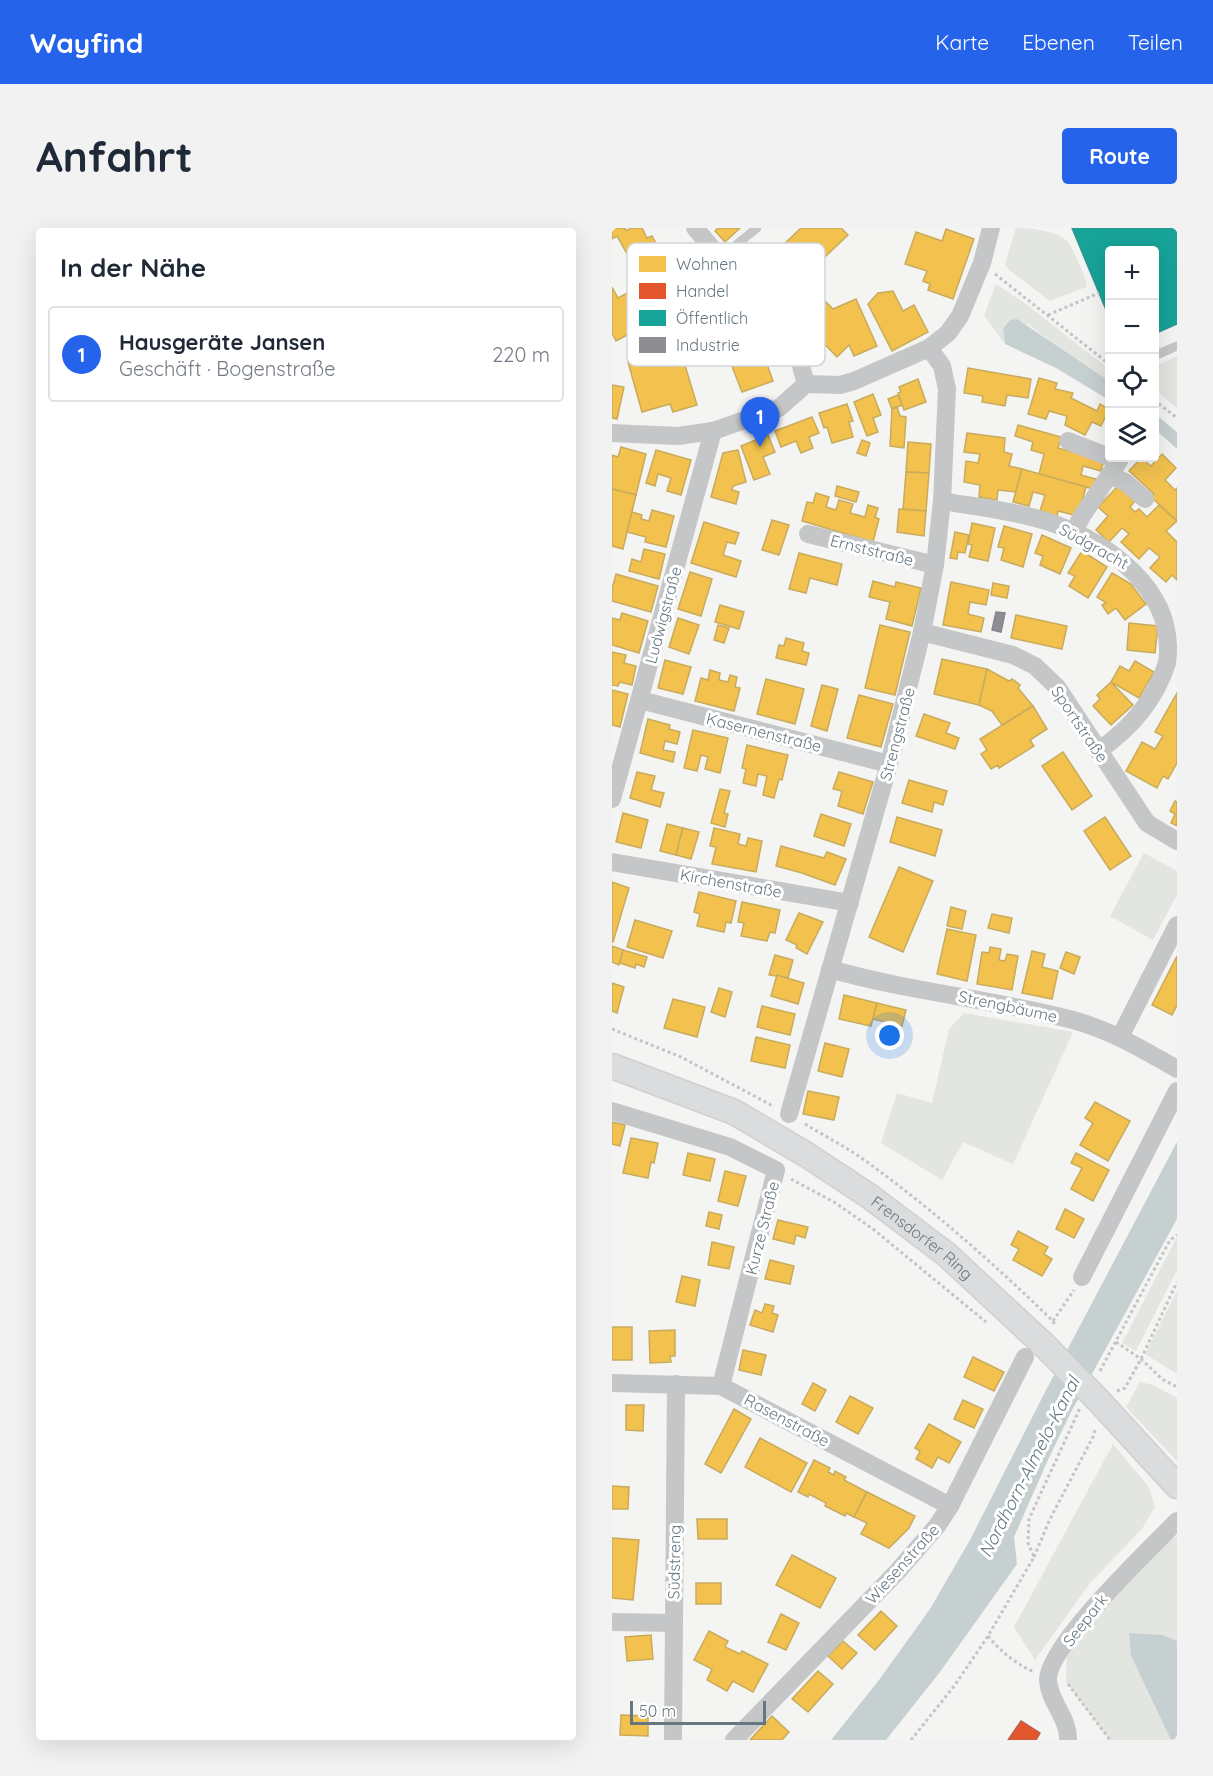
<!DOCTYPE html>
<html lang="de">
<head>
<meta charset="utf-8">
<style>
  :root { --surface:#fff; --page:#f2f2f3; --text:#1f2937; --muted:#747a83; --line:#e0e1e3; --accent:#2563eb }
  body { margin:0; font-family:Quicksand,sans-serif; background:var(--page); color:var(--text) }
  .controls { position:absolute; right:18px; top:18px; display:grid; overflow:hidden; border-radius:6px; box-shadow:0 6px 24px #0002 }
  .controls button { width:54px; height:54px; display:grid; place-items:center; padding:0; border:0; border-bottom:2px solid var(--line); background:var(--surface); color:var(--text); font:30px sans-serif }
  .scale { position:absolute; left:18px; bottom:15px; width:136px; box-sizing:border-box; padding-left:6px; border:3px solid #677780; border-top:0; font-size:16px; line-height:21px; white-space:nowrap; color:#677780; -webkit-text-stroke:4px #fff; paint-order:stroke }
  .you { position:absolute; left:278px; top:808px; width:21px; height:21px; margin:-15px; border:4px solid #fff; border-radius:50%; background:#1a73e8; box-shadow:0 0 0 9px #1a73e833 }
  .badge { display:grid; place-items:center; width:39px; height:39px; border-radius:50%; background:var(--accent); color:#fff; font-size:20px; font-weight:700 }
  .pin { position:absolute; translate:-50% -50px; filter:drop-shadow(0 2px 3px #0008) }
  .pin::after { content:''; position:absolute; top:32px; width:21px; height:18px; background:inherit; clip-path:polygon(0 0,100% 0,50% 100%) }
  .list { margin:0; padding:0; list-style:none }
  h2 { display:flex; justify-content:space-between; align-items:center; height:78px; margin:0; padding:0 24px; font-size:26px }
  h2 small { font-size:20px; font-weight:400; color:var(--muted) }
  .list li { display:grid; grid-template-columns:39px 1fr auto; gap:18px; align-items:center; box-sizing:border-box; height:96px; margin:0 12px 12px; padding:0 12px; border:2px solid var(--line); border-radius:6px }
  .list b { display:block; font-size:22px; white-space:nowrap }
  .list p { margin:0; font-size:20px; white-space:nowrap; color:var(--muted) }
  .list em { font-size:20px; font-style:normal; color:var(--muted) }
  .icon { flex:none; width:33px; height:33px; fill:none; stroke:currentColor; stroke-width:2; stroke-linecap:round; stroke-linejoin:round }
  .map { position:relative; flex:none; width:565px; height:1512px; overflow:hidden; border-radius:6px }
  header { display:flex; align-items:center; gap:36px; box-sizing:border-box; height:84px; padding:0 30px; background:var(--accent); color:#fff }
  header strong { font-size:28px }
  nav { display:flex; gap:33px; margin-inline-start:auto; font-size:21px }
  .intro { display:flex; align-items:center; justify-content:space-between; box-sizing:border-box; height:144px; padding:0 36px }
  h1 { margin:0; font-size:42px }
  .button { padding:15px 27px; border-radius:6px; background:var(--accent); color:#fff; font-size:21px; font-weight:700 }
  main { display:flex; gap:36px; padding:0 36px }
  aside { flex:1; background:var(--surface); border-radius:6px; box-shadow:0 6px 24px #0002 }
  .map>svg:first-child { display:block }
  .green { fill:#e3e5e1 }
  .water { fill:#c6d0d1 }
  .homes { fill:#f2c14e; stroke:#c8ab5d; stroke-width:1.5 }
  .shops { fill:#e4572e; stroke:#be6147; stroke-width:1.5 }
  .public { fill:#17a398; stroke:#2f9691; stroke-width:1.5 }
  .industry { fill:#8d8d92; stroke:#82868d; stroke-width:1.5 }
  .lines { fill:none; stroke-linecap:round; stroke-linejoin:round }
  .secondary-casing { stroke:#cfd0d0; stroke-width:27 }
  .path { stroke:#c3c4c5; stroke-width:3; stroke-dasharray:3 3; stroke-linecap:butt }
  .lane { stroke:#c5c6c7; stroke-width:9 }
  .street { stroke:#c5c6c7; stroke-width:18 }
  .secondary { stroke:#dbdcdd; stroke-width:24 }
  .secondary-bridge-casing { stroke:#cfd0d0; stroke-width:27; stroke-linecap:butt }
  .secondary-bridge { stroke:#dbdcdd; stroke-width:24 }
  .labels { text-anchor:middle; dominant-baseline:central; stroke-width:6; stroke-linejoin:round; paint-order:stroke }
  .street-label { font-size:16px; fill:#677780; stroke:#fff }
  .water-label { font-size:18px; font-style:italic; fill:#63787c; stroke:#fff }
  .key { fill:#fff; stroke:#d1d6d9; stroke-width:1.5 }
  .key-label { font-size:16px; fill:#677780 }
</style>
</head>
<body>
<header>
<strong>Wayfind</strong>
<nav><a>Karte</a><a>Ebenen</a><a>Teilen</a></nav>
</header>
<div class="intro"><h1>Anfahrt</h1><a class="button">Route</a></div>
<main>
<aside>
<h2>In der Nähe<small></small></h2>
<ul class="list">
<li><span class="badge">1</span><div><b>Hausgeräte Jansen</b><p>Geschäft · Bogenstraße</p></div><em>220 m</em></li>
</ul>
</aside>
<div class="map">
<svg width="565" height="1512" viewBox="0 0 565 1512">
  <rect width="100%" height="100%" fill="#f4f4f3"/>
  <g class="green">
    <path d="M 404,0 C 419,0 451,3 458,17 C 464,28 470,41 474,53 L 474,59 L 438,73 L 397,42 L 393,36 Z"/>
    <polygon points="384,56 414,76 497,141 497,153 448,121 416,96 391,101 393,116 372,88"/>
    <polygon points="565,128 565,180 542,161 543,138"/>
    <polygon points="532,625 565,643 565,667 541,712 498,688"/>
    <polygon points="352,785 461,804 401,936 351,914 330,952 269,915 285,865 320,875 337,801"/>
    <polygon points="565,1009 565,1042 524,1123 510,1115"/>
    <polygon points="565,1063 565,1146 533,1126"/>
    <polygon points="528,1154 541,1157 565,1170 565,1233 514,1179"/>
    <polygon points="501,1216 536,1258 543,1279 530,1301 479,1354 423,1432 402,1399"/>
    <polygon points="565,1309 565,1413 551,1407 519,1428 559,1512 498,1512 454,1454 455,1428 488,1384 558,1311"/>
  </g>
  <g class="water">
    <polygon points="405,91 497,153 497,172 444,140 393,116 391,101 398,92"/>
    <polygon points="542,185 565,204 565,221 543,201"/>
    <polygon points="565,914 565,991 459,1184 435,1234 402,1309 405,1336 328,1444 274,1512 219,1512 267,1452 318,1381 358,1312 433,1164"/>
    <polygon points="517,1405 551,1407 565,1413 565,1512 559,1512 519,1428"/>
  </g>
  <g class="homes">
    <polygon points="0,0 13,0 14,3 19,0 30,0 35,10 40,8 49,25 43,28 46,35 27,46 23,39 29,35 21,20 14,24 5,8 0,11"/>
    <polygon points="106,0 128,0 113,14 103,3"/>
    <polygon points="189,0 229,0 236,7 172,68 146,41"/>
    <polygon points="334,1 362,11 341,71 316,62 318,56 311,53 315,43 293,36 304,4 330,13"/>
    <polygon points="0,59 6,70 21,62 38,95 4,113 0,105"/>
    <polygon points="281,63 291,83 302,77 316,104 280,123 256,76 266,65"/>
    <polygon points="210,70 221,81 244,71 265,118 242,128 237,117 225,129 188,91"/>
    <polygon points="116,85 123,104 127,102 134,121 141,118 147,136 154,133 161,153 130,164 116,128 104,132 90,95"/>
    <polygon points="66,114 85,177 61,184 58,176 30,184 16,134 42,127 40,122"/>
    <polygon points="356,140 419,151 416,170 395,167 393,178 370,174 371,168 352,165"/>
    <polygon points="427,150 445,155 443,161 461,165 459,170 485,183 488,176 497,181 489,198 480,194 473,207 453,197 455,188 437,183 434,191 416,186"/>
    <polygon points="306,151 314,174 292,182 286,165 289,164 287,159"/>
    <polygon points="0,157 12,159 5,191 0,190"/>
    <polygon points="261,166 269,187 261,190 266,204 255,208 242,174"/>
    <polygon points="286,167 290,177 280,181 276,171"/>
    <polygon points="235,176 241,193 237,194 241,209 220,215 215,199 212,200 207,185"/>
    <polygon points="285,179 288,188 294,189 292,220 278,218 280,181"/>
    <polygon points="200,189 207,205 197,209 201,220 189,225 184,213 169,219 163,203"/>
    <polygon points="406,197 449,209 446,220 492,232 489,243 471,238 469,247 484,251 481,261 427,246 432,226 419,222 421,214 403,208"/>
    <polygon points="355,205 393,210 392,224 400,226 397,238 410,241 404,264 386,262 385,272 367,269 368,257 352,254 354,233 366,235 368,226 352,224"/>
    <polygon points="156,207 163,224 151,229 158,246 142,252 129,218"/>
    <polygon points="250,212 258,215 254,228 245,225"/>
    <polygon points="296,214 319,216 317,245 294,244"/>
    <polygon points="9,219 34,226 24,267 0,261 0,227 6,229"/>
    <polygon points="44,222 79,232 69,267 55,263 59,250 46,246 43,258 34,255"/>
    <polygon points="126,222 134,254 121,258 120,262 127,264 124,276 99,269 111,225"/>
    <polygon points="550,226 564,240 553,252 563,262 565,260 565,293 539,269 542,266 517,243 529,230 539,238"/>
    <polygon points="410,241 474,259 466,288 446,283 445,288 428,283 433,267 421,264 417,278 401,274"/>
    <polygon points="294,244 317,245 314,283 291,281"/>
    <polygon points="225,258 247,264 244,274 223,268"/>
    <polygon points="506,258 523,273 518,279 523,284 527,281 535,289 547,277 565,293 554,303 565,314 565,352 560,347 554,354 538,340 548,329 537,320 527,331 509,314 517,306 510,300 497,314 484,302 496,288 486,279"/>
    <polygon points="0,261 24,267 11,321 0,318"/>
    <polygon points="204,265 217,269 214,279 224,282 227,272 241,276 238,285 253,289 256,277 266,280 263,289 267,291 261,314 190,293 195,274 201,275"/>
    <polygon points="287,281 314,283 312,308 285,304"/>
    <polygon points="40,282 62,288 54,319 33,314 34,309 15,304 20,284 30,287 29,291 37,293"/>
    <polygon points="160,292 177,297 167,327 150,322"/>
    <polygon points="92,294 127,305 123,316 115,314 111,327 129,333 124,349 79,335"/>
    <polygon points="360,295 383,300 376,333 357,329 360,317 356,316"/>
    <polygon points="392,298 420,306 411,339 389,332 392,320 386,319"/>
    <polygon points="343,304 357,307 353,325 346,324 345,331 338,330"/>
    <polygon points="430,307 459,320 448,346 428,337 431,328 423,325"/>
    <polygon points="32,321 53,326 47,351 17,343 20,331 29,334"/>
    <polygon points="470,323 495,339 476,370 457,358 463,348 456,345"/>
    <polygon points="187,325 230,336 225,357 198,350 194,365 177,361"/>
    <polygon points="78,344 100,351 89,388 66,381"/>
    <polygon points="500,345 519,356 534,376 513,392 504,380 496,386 490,377 494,375 485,369"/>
    <polygon points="4,346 46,358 39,384 0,373 0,361"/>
    <polygon points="261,353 283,359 284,354 309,360 300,398 274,391 278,374 257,369"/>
    <polygon points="339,354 377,362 374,377 358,374 356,386 372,390 369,404 331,397"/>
    <polygon points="381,355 397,358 395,370 379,367"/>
    <polygon points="108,377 132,384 127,401 103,394"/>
    <polygon points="10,385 36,393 27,425 0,417 0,390 8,392"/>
    <polygon points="404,387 455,398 450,421 399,410"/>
    <polygon points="66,390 87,397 77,426 57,419"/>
    <polygon points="517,395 546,398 543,425 515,422"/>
    <polygon points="106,397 117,400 112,415 102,412"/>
    <polygon points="268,397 298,404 283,467 253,460"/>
    <polygon points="174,410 192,415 190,423 197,425 194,437 164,430 167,417 172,418"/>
    <polygon points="0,424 14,427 12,435 24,438 20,457 8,454 6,458 0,457"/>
    <polygon points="330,431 375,441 367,477 322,466"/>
    <polygon points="53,432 79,439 71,466 46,460"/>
    <polygon points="523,433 542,444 527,470 499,454 508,438 517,443"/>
    <polygon points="375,441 397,453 400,451 408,457 406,460 421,478 390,497 380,483 367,477"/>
    <polygon points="98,442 108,445 107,452 116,454 118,447 125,449 123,459 128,460 122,483 83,473 89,450 96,452"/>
    <polygon points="154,451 192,461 183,496 145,486"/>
    <polygon points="499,454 521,477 499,497 481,478 488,471 485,467"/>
    <polygon points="210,457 226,461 215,503 199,498"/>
    <polygon points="0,462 16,466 8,499 0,497"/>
    <polygon points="565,465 565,535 556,551 551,548 545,560 514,543 530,514 543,521 551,508 543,504"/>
    <polygon points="247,467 281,476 269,519 235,510"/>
    <polygon points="421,478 435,501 418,512 422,518 387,540 386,537 379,541 369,526 375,522 368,511"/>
    <polygon points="312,486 338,495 334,505 347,510 343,521 304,508"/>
    <polygon points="36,491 58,497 57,501 68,504 65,516 53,513 51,522 63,524 61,534 28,525"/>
    <polygon points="81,502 116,510 108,545 93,541 96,529 89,527 85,543 72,540"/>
    <polygon points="135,517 176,527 170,552 167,551 162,570 151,567 155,548 146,546 144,558 131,555 134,541 130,540"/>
    <polygon points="451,524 480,568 460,582 430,538"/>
    <polygon points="25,544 43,548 39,562 52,565 48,579 18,570"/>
    <polygon points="227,544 261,554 251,586 226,578 230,563 221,561"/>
    <polygon points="297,552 335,563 331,577 322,574 320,584 290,575"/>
    <polygon points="108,561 118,563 112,585 116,586 113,599 99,595"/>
    <polygon points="563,573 565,574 565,598 559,595 563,586 558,583"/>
    <polygon points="11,585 36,592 29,620 4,614"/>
    <polygon points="209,586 239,596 232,618 202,608"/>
    <polygon points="285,589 330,602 323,628 278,614"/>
    <polygon points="493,589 519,628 498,642 472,603"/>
    <polygon points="55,596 71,600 64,627 48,623"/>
    <polygon points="71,600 87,604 79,631 64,627"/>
    <polygon points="102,600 128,606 126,616 134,618 136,610 150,613 144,644 100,636 104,619 98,618"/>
    <polygon points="169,618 212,630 215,624 234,631 223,657 190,645 164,638"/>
    <polygon points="287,639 321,653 291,724 257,709"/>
    <polygon points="0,654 17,660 1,714 0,714"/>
    <polygon points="87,664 124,673 119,695 114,694 112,704 85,698 88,686 82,684"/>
    <polygon points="130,674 168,682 163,705 158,704 155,713 129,708 132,695 126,694"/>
    <polygon points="339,679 354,683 350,701 335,698"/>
    <polygon points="187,685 211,694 195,726 184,720 185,717 174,712"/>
    <polygon points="380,686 400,690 397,705 376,700"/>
    <polygon points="23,692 60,703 51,730 15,719"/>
    <polygon points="335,701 364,707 355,753 325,746"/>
    <polygon points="0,718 11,722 7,737 0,734"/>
    <polygon points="378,719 389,721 387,732 393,733 395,726 406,728 400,762 365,756 370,724 377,725"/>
    <polygon points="11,722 35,729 32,739 24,736 23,740 8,735"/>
    <polygon points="420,723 433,726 430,739 446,743 440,771 410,765"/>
    <polygon points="454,724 468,729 462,746 448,740"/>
    <polygon points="163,727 181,732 176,750 157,747"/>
    <polygon points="565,728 565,777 560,787 540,777"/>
    <polygon points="165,747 192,755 186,776 159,768"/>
    <polygon points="0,755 12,759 5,785 0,783"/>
    <polygon points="107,760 120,764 113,789 99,784"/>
    <polygon points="232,767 265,775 259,798 227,791"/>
    <polygon points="61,771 93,779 85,809 52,800"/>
    <polygon points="265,775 294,782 290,798 261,791"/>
    <polygon points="150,778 183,786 178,807 145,799"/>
    <polygon points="144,809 178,817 173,840 139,833"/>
    <polygon points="213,815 237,821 230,849 206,843"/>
    <polygon points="196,863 227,869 222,892 191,886"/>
    <polygon points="483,874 518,893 496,933 468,917 481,895 473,890"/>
    <polygon points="0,894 13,897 8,918 0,916"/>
    <polygon points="19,910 46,915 42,935 39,934 36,950 11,945"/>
    <polygon points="76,925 103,931 98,953 71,947"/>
    <polygon points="464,925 497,942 481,973 459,961 470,940 459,935"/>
    <polygon points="113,943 134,948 126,978 106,973"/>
    <polygon points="453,981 472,991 462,1010 444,1001"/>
    <polygon points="97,984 110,987 107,1001 94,998"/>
    <polygon points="166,992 196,999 193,1010 184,1007 182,1016 161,1011"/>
    <polygon points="406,1003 436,1019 432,1026 440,1031 430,1048 401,1032 407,1021 399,1017"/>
    <polygon points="100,1014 122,1019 117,1041 96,1037"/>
    <polygon points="158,1032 182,1038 178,1056 153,1051"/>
    <polygon points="70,1048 88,1052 83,1078 64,1074"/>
    <polygon points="153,1076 162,1078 160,1085 166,1087 161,1104 138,1097 143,1082 150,1085"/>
    <rect x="0" y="1099" width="20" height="33"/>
    <polygon points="63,1102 63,1128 58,1128 59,1134 38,1135 37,1103"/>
    <polygon points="131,1122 154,1127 149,1147 127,1142"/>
    <polygon points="361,1129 392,1144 382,1163 352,1149"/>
    <polygon points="201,1155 214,1162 203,1183 190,1176"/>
    <polygon points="238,1168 261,1180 246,1206 224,1194"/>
    <polygon points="351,1172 371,1181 362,1200 342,1191"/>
    <polygon points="14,1177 32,1177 31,1203 14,1202"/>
    <polygon points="122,1181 139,1191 109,1245 93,1236"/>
    <polygon points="317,1196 349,1214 337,1235 326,1229 320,1240 304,1231 308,1223 303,1220"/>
    <polygon points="148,1210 195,1235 179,1264 133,1239"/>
    <polygon points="202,1232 218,1240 216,1244 222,1247 223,1243 234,1249 232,1252 255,1264 242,1289 234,1285 233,1288 213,1278 214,1275 197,1266 196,1269 186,1264"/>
    <polygon points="0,1258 17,1259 16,1281 0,1281"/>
    <polygon points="255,1264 303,1288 297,1300 277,1320 249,1306 255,1295 242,1289"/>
    <polygon points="85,1291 115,1291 115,1311 86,1311"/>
    <polygon points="0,1310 27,1312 21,1372 0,1370"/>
    <polygon points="180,1327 224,1350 208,1380 164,1357"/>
    <rect x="84" y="1355" width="25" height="21"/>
    <polygon points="269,1383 285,1398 263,1422 246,1407"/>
    <polygon points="169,1386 187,1395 174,1422 156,1414"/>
    <polygon points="97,1403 116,1413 113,1419 128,1426 130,1423 156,1436 141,1464 121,1453 115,1463 95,1452 100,1441 82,1432"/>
    <polygon points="39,1407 41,1431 15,1433 13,1409"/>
    <polygon points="231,1413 245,1425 230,1441 216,1428"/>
    <polygon points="206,1443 221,1456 196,1484 180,1471"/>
    <polygon points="9,1487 36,1488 36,1508 8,1507"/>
    <polygon points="160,1488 177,1504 170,1512 138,1512"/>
  </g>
  <polygon class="shops" points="409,1493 428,1505 424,1512 396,1512"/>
  <polygon class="public" points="460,0 565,0 565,96 542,106 542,22 497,22 497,89"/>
  <polygon class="industry" points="384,384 393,385 389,404 380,402"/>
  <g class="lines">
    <defs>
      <g id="secondary">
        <path id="s1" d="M 0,838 L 122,884 L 195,927 L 257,968 L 334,1026 L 433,1118"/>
        <polyline points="486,1172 565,1258"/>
      </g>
    </defs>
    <use href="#secondary" class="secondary-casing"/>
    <g class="path">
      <polyline points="383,46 497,136"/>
      <polyline points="436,87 487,65"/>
      <polyline points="542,172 565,190"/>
      <polyline points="0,801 69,829 161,878"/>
      <path d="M 193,896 C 211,907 230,917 248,929 C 317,978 380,1034 441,1093 L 443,1098"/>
      <polyline points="179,951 222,974 261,1001 374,1094"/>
      <polyline points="441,1093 462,1062"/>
      <polyline points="504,1114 529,1131 550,1151 565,1159"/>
      <polyline points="488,1143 558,1012 565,1007"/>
      <polyline points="505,1163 513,1160 529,1131 565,1054"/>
      <polyline points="422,1329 438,1291 482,1207 483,1200"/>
      <path d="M 376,1408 C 389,1424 403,1435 422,1444"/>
      <polyline points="456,1456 498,1512"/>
      <polyline points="299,1512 343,1457 376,1408 422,1329 416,1315 417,1291 468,1180"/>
    </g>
    <g class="lane">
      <polyline points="108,30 145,0"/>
      <polyline points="542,128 565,118"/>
    </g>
    <g class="street">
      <polyline points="83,0 167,99 186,127 194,156"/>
      <polyline points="0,205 66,208 101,203 167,180 194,156 228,157 242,153 317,120 336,105 348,88 370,35 379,0"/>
      <polyline points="456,213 497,229"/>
      <polyline points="497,247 513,254 533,271"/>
      <path d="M 330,273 C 365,279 403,283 437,294 C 496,314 565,362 555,435 C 543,473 518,501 486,523"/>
      <polyline points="462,303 470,288 507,233 499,230"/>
      <polyline points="196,306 323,337"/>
      <polyline points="310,404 401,427 423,438 445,459 535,595 565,613"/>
      <polyline points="28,472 277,536"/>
      <polyline points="0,571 101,203"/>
      <polyline points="0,634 238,675"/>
      <path d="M 218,741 C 298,764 381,771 461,792 C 498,802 532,822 565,841"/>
      <polyline points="508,809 565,697"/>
      <polyline points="0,883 118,919 164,942 109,1158"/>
      <polyline points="177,886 277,536 310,404 323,337 330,273 335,161 330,138 317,120"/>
      <polyline points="470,1049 565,863"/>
      <polyline points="0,1155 109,1158 338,1278"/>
      <polyline points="0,1394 62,1395"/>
      <polyline points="61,1512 64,1156"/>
      <polyline points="122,1512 285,1344 325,1298 338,1278 413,1129"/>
      <path d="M 456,1512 C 457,1490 437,1474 436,1452 C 435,1418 539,1320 565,1293"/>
    </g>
    <use href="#secondary" class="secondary"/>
    <defs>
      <polyline id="secondary-bridge" points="433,1118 486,1172"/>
    </defs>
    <use href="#secondary-bridge" class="secondary-bridge-casing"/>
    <use href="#secondary-bridge" class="secondary-bridge"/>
  </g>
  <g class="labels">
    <g class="street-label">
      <text transform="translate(482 318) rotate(29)">Südgracht</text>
      <text transform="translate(260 322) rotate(14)">Ernststraße</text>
      <text transform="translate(51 387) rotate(-75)">Ludwigstraße</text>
      <text transform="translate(468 496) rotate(56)">Sportstraße</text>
      <text transform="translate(152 504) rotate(14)">Kasernenstraße</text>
      <text transform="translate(285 506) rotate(-75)">Strengstraße</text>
      <text transform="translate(119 655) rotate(10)">Kirchenstraße</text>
      <text transform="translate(396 778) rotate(12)">Strengbäume</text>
      <text transform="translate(150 1000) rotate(-76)">Kurze Straße</text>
      <text stroke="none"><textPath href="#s1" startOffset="357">Frensdorfer Ring</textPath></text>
      <text transform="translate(175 1192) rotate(28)">Rasenstraße</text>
      <text transform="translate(62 1334) rotate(-89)">Südstreng</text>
      <text transform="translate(290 1336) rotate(-48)">Wiesenstraße</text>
      <text transform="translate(473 1392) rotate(-52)">Seepark</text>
    </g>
    <g class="water-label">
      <text transform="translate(417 1239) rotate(-63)">Nordhorn-Almelo-Kanal</text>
    </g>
  </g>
  <rect x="15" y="15" width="198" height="123" rx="9" class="key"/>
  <rect x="27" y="28" width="27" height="16" fill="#f2c14e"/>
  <rect x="27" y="55" width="27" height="16" fill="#e4572e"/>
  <rect x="27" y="82" width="27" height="16" fill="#17a398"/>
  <rect x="27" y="109" width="27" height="16" fill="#8d8d92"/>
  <g class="key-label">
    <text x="64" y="42">Wohnen</text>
    <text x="64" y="69">Handel</text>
    <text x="64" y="96">Öffentlich</text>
    <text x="64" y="123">Industrie</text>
  </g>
</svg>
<div class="controls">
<button>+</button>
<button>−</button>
<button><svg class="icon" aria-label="locate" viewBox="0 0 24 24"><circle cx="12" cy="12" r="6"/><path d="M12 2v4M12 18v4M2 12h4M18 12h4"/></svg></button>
<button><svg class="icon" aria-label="layers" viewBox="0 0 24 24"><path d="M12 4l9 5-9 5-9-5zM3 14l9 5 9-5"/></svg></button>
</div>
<div class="scale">50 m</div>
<div class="you"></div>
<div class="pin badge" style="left:148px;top:219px">1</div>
</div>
</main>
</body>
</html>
